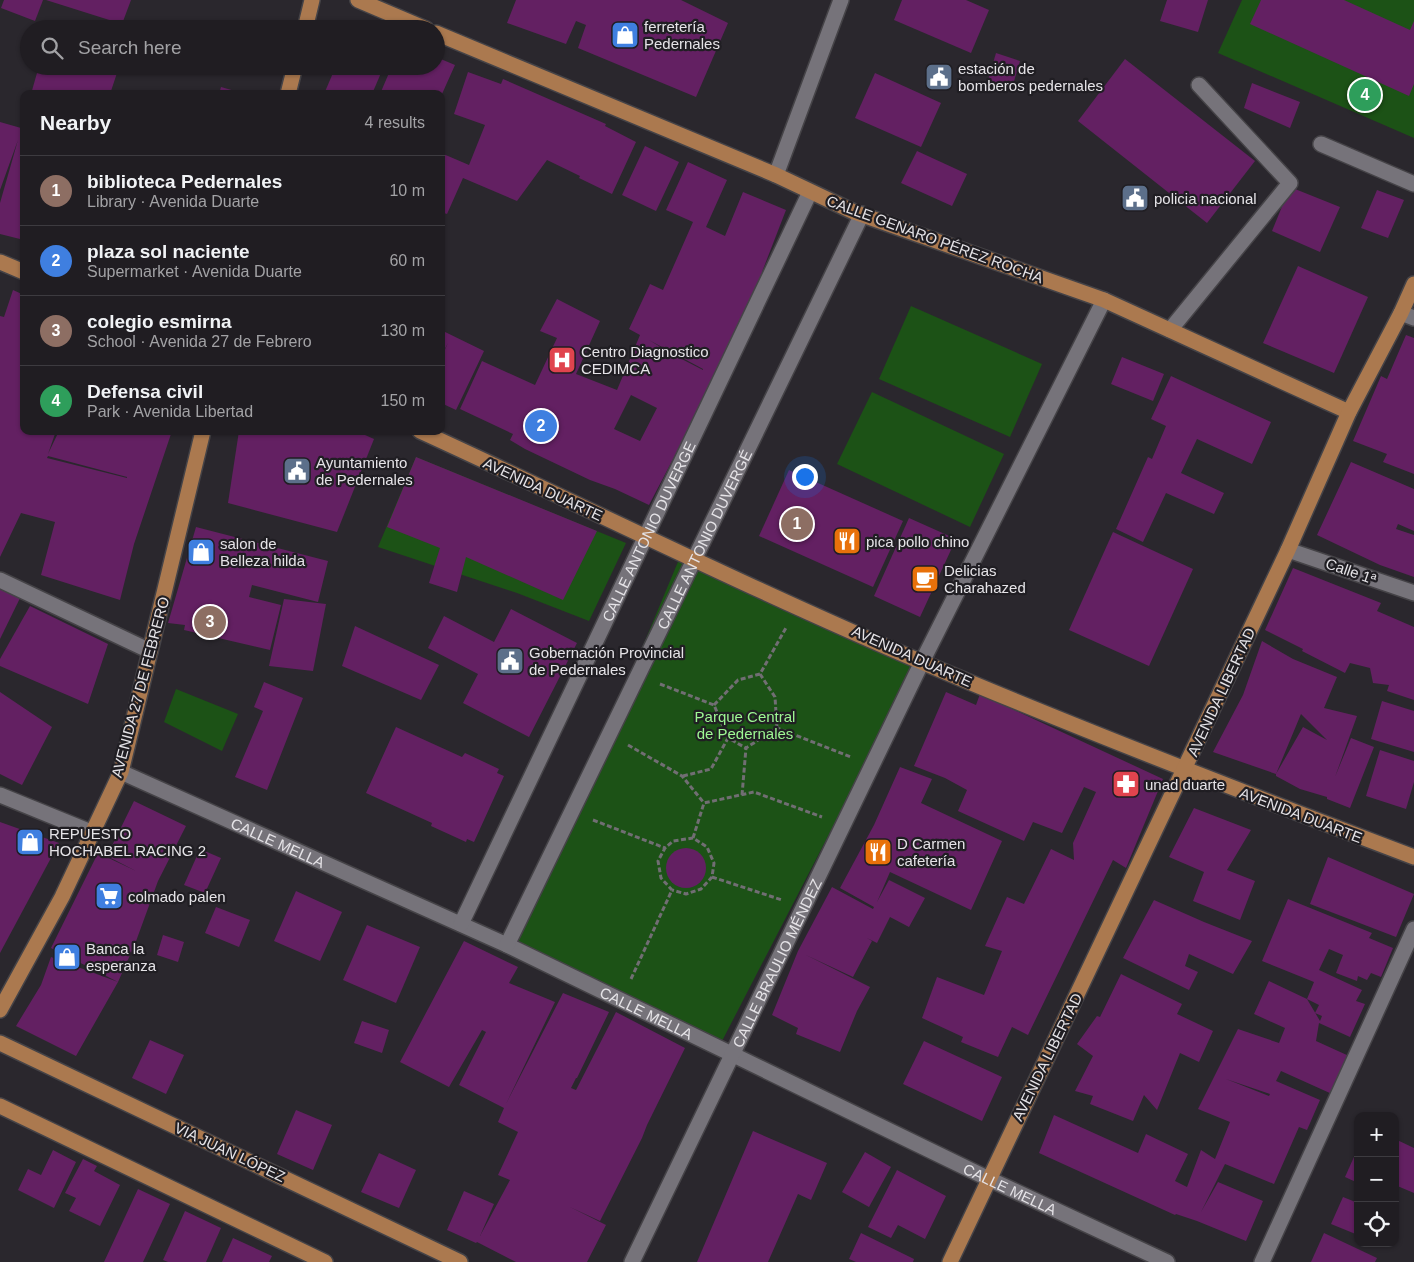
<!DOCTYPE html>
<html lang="en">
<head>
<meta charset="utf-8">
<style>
  :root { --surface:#201d22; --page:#28262a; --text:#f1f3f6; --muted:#a2a2a5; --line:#3d3b40; --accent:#db2777 }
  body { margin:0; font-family:Helvetica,sans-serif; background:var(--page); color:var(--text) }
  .controls { position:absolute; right:15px; bottom:15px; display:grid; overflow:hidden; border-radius:10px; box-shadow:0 1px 4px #0004 }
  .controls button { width:45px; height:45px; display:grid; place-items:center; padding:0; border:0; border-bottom:1px solid var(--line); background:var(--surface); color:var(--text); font:25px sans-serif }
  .you { position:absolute; left:804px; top:476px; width:18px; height:18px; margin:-12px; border:4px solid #fff; border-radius:50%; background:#1a73e8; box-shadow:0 0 0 8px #1a73e833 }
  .badge { display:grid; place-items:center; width:32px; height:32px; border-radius:50%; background:var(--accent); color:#fff; font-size:16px; font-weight:700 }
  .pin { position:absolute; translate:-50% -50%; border:2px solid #fff; box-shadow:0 1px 5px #0006 }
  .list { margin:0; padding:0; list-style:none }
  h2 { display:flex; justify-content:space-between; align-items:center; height:65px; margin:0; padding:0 20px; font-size:21px }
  h2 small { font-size:16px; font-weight:400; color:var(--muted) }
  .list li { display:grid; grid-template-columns:32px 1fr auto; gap:15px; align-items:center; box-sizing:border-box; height:70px; padding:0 20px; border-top:1px solid var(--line) }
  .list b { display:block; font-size:19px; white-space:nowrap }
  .list p { margin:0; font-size:16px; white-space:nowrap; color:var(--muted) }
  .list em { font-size:16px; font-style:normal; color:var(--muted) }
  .icon { flex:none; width:28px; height:28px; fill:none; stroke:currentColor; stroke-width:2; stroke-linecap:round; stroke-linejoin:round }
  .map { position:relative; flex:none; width:1414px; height:1262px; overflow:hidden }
  .search { position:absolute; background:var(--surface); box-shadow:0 1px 4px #0004; left:20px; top:20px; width:425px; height:55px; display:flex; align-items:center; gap:12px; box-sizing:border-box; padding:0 18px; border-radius:28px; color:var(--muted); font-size:19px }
  .panel { position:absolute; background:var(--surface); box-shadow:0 1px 4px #0004; left:20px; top:90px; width:425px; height:345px; border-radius:10px }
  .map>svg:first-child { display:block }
  .green { fill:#1c5216 }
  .building { fill:#632062; fill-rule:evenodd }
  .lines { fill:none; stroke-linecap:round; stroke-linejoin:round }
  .minor-casing { stroke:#454347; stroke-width:18 }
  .major-casing { stroke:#454347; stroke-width:18 }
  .path { stroke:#716e73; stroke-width:3; stroke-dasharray:5 2.5; stroke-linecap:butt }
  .minor { stroke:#76737a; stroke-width:15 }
  .major { stroke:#ab794f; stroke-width:15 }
  .labels { text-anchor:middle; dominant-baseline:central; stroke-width:4.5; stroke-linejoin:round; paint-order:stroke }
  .poi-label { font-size:15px; fill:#e5e3e7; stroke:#201e23; text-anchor:start }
  .street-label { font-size:15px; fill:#e5e3e7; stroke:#201e23 }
  .park-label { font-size:15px; fill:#9ef793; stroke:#201e23 }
</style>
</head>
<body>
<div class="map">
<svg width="1414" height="1262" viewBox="0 0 1414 1262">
  <rect width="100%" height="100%" fill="#2a272d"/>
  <g class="green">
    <polygon points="1242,0 1414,0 1414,138 1218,53"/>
    <polygon points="911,306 1042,364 1010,437 879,379"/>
    <polygon points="872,392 1004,454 970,527 837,464"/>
    <polygon points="416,457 626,543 589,621 517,593 378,547"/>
    <polygon points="680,557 917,664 721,1043 514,942 634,667"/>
    <polygon points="176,689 238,714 222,751 164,722"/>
  </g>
  <g class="building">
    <polygon points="4,0 43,0 35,21 1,8"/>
    <polygon points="46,0 131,0 122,24"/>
    <polygon points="516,0 681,0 728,23 696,97 578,48 586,25 576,21 566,44 507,23"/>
    <polygon points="902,0 966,0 989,10 971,53 894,20"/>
    <polygon points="1167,0 1208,0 1198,32 1160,21"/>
    <polygon points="1261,0 1344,0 1410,30 1414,21 1414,84 1409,96 1250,24"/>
    <polygon points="357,20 376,29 353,29"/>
    <polygon points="996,53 1020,61 1012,88 988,80"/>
    <polygon points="436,57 455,65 442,94 380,94 392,66 436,66"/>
    <polygon points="1125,59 1255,161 1207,223 1078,121"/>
    <polygon points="39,66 117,66 119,67 110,94 31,94"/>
    <polygon points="336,66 384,66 372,94 324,94"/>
    <polygon points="468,72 501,84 503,79 606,124 605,126 636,142 612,194 579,178 580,176 547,160 517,201 463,178 447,214 441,212 441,153 469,165 485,125 454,114"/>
    <polygon points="875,73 941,103 921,147 855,118"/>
    <polygon points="1252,83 1300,102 1290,128 1244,108"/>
    <polygon points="221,87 242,93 242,94 219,94"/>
    <polygon points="0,122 21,128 24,122 24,240 0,234 0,203 18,140 0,190"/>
    <polygon points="645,146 679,162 656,211 622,195"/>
    <polygon points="917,151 967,174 952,206 901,183"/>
    <path d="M 688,162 L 727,180 L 706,227 L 725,236 L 743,192 L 786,210 L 762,272 L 767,274 L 742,327 L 649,505 L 615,489 L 590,480 L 525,449 L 510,440 L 513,434 L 460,409 L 482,361 L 535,385 L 557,338 L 540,331 L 557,299 L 600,321 L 576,374 L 617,390 L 640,335 L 629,329 L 650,284 L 663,290 L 693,222 L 666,210 ZM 649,340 L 703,369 L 703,370 L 672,354 ZM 631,395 L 657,408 L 640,441 L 614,429 Z"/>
    <polygon points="1290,187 1340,207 1320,252 1272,231"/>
    <polygon points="1377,190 1404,200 1388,238 1361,228"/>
    <polygon points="1298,266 1368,297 1334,373 1263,343"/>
    <path d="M 13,290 L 24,295 L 24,431 L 56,431 L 48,454 L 59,431 L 172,431 L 134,544 L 120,600 L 41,575 L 55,522 L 21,513 L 0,557 L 0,316 L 4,317 ZM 48,456 L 127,477 L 127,478 L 47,458 Z"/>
    <polygon points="441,330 484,351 456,410 441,403 441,358 448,343 441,356"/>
    <polygon points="1406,335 1414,338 1414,474 1383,462 1387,454 1353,441 1381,376 1387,379"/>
    <polygon points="1122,357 1164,374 1153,401 1111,384"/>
    <polygon points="1171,376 1271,422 1252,464 1197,439 1181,473 1224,493 1214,514 1166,493 1143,542 1116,529 1148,457 1152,459 1166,426 1151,419"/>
    <polygon points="239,431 356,431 374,439 337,532 228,503"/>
    <polygon points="416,457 597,531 563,600 466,557 457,592 429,583 440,548 387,527"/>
    <polygon points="1351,462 1414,489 1414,531 1398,524 1396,529 1414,535 1414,577 1380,565 1317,535"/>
    <polygon points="789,470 903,521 873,587 759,536"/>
    <polygon points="909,518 956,539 920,617 874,596"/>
    <polygon points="196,527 328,561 318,602 252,585 249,597 281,605 270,650 184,630 185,625 168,623"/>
    <polygon points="1113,532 1193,569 1149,666 1069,630"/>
    <polygon points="1293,568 1381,603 1377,611 1414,627 1414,700 1387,691 1389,685 1373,683 1370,668 1350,663 1345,673 1302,651 1303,649 1265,630"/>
    <polygon points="0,583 22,594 0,639"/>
    <polygon points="284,599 326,604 313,671 269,666"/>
    <polygon points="30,606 108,644 88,704 0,666 0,659"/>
    <polygon points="511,609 577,643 529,737 463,703 478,674 428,648 444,616 494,642"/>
    <polygon points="355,626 439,665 421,700 342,666"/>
    <path d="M 1262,641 L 1293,659 L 1337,677 L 1324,708 L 1357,716 L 1335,777 L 1351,738 L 1374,747 L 1350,808 L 1327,799 L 1327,797 L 1300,789 L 1276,776 L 1276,774 L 1213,752 L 1243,695 ZM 1301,714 L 1327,740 L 1303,727 L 1276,774 Z"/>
    <polygon points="264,682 303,698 267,790 235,777 263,711 254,707"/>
    <polygon points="0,692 52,727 22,785 0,774"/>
    <polygon points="946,692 976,705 980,694 1163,779 1126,868 1113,860 1028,1035 1012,1027 998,1057 961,1042 963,1037 922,1018 937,977 984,995 1002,951 985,946 1007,897 1024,904 1051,849 1074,860 1073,843 1096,792 1084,787 1062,833 1033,822 1024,841 958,811 967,790 945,778 914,766"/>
    <polygon points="1382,701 1414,711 1414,752 1371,739"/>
    <polygon points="396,727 462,757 465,753 499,769 497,773 504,776 474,842 467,839 466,842 431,826 432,823 366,793"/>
    <polygon points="1380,750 1414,761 1414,782 1406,809 1366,796"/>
    <polygon points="900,767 932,779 921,803 1002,841 971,910 890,872 877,902 889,880 925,898 909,927 890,917 877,943 867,938 872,941 853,977 806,955 870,987 857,1011 840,1052 796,1034 798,1028 772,1015 798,951 832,887 873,909 874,907 840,888 874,825"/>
    <polygon points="134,801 186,826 158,881 135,944 118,982 76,1056 16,1026 41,985 51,957 118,982 51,948 98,853 136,871 107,856"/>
    <polygon points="1194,808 1251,830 1227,870 1255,881 1240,920 1193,901 1204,872 1169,857"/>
    <polygon points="0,822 59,843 0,953"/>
    <circle cx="686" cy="868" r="20"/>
    <polygon points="200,849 221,858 205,893 184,885"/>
    <polygon points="1328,857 1414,894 1396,937 1310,904"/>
    <polygon points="296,891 342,912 320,961 274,941"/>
    <path d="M 1288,899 L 1372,933 L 1369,938 L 1393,948 L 1381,977 L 1371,973 L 1367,980 L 1358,976 L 1357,981 L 1336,973 L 1343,955 L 1329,949 L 1319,970 L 1362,990 L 1356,1001 L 1365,1004 L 1350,1037 L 1319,1023 L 1316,1041 L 1349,1056 L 1332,1094 L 1281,1071 L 1276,1081 L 1320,1100 L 1307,1130 L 1299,1127 L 1274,1184 L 1225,1164 L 1201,1212 L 1218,1182 L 1263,1201 L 1246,1241 L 1197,1221 L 1176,1214 L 1175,1215 L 1039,1153 L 1054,1115 L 1138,1153 L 1146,1134 L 1188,1154 L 1175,1181 L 1187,1187 L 1201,1150 L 1215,1159 L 1230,1122 L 1198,1109 L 1238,1029 L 1279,1043 L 1285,1028 L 1254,1014 L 1269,981 L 1307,999 L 1320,1021 L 1322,1016 L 1315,1013 L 1319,1005 L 1307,999 L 1314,982 L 1262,961 ZM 1226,1079 L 1270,1094 L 1269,1096 Z"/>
    <polygon points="1154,900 1204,922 1252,941 1233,974 1189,954 1185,966 1198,972 1189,990 1123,958"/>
    <polygon points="216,907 250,920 239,947 205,933"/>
    <polygon points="367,925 420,947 396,1003 343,980"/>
    <polygon points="163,935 184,942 178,962 157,955"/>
    <polygon points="464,941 518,967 509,983 555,1002 506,1104 563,993 609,1012 577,1078 576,1078 571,1088 576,1090 616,1012 685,1048 647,1125 642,1138 600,1221 570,1207 606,1225 587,1262 516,1262 477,1242 476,1243 447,1230 464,1191 494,1204 480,1236 510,1180 498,1175 518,1132 498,1122 504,1108 459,1085 486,1032 482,1030 449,1087 400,1062"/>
    <polygon points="1121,974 1182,1004 1177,1014 1213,1031 1199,1062 1180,1053 1157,1110 1144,1095 1133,1121 1090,1104 1093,1096 1075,1091 1093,1056 1077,1044 1097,1016 1100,1017"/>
    <polygon points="362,1021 389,1030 382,1053 354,1043"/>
    <polygon points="150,1040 184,1055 166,1094 132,1078"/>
    <polygon points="924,1041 1002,1077 982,1121 903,1084"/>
    <polygon points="296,1110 332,1125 313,1170 277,1154"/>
    <polygon points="753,1131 827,1163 811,1200 798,1194 768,1262 697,1262"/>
    <polygon points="1395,1139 1414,1148 1414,1193 1395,1185"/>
    <polygon points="1358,1148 1358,1183 1345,1177"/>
    <polygon points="53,1150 76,1162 54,1208 18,1190 28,1169 41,1175"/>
    <polygon points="865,1152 891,1167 869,1207 842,1192"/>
    <polygon points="379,1153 416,1170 399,1208 361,1192"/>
    <polygon points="83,1159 97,1166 94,1171 120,1185 100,1226 69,1211 76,1198 65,1193"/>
    <polygon points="897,1170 946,1196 925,1239 898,1225 891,1238 868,1227"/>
    <polygon points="138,1189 170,1204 143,1262 104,1262"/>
    <polygon points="1343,1197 1358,1203 1358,1235 1331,1224"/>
    <polygon points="185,1211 221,1228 206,1262 168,1262 163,1260"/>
    <polygon points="861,1233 914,1259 913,1262 856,1262 849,1259"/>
    <polygon points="1324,1233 1377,1258 1375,1262 1311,1262"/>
    <polygon points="233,1238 272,1256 269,1262 222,1262"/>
  </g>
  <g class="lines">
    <defs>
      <g id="minor">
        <polyline points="1321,144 1414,184"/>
        <polyline points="776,175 841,0"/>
        <polyline points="1401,313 1414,318"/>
        <polyline points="1170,330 1290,183 1199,85"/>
        <polyline points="1288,550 1414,593"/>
        <polyline points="0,580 150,651"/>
        <path id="s1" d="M 121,772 L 507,945 L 989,1179 L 1167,1262"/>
        <polyline points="0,795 91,832"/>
        <path id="s2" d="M 461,924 L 810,192"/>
        <path id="s3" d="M 507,945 L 862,214"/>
        <path id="s4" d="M 632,1262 L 922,662 L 1104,300"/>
        <polyline points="1262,1262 1414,929"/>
      </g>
      <g id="major">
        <polyline points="358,0 426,29"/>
        <polyline points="305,29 312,0"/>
        <polyline points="436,33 776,175 854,212 1104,300 1349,412"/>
        <polyline points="288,94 295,66"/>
        <polyline points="0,262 24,272"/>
        <path d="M 420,431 C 588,508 754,591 924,663 C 1086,732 1250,795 1414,857"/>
        <polyline points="0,1010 62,897 121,772 203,431"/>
        <polyline points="0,1043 460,1262"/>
        <polyline points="0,1106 325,1262"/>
        <polyline points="950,1262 1288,550 1349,412 1401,313 1414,284"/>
      </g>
    </defs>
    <use href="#minor" class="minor-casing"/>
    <use href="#major" class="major-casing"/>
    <g class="path">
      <polyline points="760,674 775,697 777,728"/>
      <polyline points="660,684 714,705 728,738 746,748"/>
      <polyline points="714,705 738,680 760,674 787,626"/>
      <polyline points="628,745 682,776 704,803"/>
      <polyline points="683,776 711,769 728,738"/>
      <polyline points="742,795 746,748 777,728 851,757"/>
      <polyline points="593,820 665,848"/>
      <polyline points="693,838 704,803 754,792 822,817"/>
      <polyline points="712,877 782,900"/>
      <polyline points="631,979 672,890 661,878 658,861 665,848 673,841 693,838 707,847 714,863 712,877 701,889 686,894 672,890"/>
    </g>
    <use href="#minor" class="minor"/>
    <use href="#major" class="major"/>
  </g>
  <defs>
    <symbol id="shop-square" viewBox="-11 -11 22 22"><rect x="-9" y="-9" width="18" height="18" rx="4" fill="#3f7fe0" stroke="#201e23"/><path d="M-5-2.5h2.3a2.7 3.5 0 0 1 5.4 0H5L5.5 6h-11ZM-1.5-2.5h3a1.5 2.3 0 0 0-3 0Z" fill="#fff"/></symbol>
    <symbol id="civic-square" viewBox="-11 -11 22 22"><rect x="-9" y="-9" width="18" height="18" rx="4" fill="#5c6f8a" stroke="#201e23"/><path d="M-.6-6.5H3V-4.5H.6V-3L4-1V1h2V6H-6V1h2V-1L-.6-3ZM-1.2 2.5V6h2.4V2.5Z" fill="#fff"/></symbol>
    <symbol id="hospital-square" viewBox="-11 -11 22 22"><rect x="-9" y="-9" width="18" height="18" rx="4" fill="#e0444e" stroke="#201e23"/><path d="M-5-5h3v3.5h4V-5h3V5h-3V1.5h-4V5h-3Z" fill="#fff"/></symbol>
    <symbol id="restaurant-square" viewBox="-11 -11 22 22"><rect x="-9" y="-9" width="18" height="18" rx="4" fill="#e8710a" stroke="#201e23"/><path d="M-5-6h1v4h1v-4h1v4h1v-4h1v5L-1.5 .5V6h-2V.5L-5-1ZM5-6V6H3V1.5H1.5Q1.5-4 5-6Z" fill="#fff"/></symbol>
    <symbol id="cafe-square" viewBox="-11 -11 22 22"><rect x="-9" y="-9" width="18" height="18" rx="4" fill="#e8710a" stroke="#201e23"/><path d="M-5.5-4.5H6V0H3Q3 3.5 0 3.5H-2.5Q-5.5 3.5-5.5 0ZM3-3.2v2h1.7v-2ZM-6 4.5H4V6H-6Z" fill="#fff"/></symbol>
    <symbol id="pharmacy-square" viewBox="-11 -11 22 22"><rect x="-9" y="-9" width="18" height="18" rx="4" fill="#e0444e" stroke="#201e23"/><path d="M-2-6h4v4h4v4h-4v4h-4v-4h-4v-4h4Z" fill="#fff"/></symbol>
    <symbol id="supermarket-square" viewBox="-11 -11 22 22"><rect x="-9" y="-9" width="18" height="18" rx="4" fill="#3f7fe0" stroke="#201e23"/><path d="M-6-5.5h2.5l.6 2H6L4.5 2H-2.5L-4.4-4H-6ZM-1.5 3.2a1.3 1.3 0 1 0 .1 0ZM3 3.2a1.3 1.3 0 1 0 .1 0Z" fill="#fff"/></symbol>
  </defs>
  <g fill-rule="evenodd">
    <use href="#shop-square" x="609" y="19" width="32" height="32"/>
    <use href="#civic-square" x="923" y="61" width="32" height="32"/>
    <use href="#civic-square" x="1119" y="182" width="32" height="32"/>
    <use href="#hospital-square" x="546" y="344" width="32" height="32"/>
    <use href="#civic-square" x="281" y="455" width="32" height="32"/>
    <use href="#restaurant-square" x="831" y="525" width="32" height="32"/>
    <use href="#shop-square" x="185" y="536" width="32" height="32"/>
    <use href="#cafe-square" x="909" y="563" width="32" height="32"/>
    <use href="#civic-square" x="494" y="645" width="32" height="32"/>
    <use href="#pharmacy-square" x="1110" y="768" width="32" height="32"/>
    <use href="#shop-square" x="14" y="826" width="32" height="32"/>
    <use href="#restaurant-square" x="862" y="836" width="32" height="32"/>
    <use href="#supermarket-square" x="93" y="880" width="32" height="32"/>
    <use href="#shop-square" x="51" y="941" width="32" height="32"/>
  </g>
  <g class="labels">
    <g class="poi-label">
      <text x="644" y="26">ferretería<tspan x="644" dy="17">Pedernales</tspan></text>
      <text x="958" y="68">estación de<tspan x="958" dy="17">bomberos pedernales</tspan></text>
      <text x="1154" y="198">policia nacional</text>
      <text x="581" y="351">Centro Diagnostico<tspan x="581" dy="17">CEDIMCA</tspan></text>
      <text x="316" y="462">Ayuntamiento<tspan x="316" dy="17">de Pedernales</tspan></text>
      <text x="866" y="541">pica pollo chino</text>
      <text x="220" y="543">salon de<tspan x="220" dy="17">Belleza hilda</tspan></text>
      <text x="944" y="570">Delicias<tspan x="944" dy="17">Charahazed</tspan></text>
      <text x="529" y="652">Gobernación Provincial<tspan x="529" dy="17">de Pedernales</tspan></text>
      <text x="1145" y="784">unad duarte</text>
      <text x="49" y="833">REPUESTO<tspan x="49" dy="17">HOCHABEL RACING 2</tspan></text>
      <text x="897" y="843">D Carmen<tspan x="897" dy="17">cafetería</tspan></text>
      <text x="128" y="896">colmado palen</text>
      <text x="86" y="948">Banca la<tspan x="86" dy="17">esperanza</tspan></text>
    </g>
    <g class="street-label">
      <text transform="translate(935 239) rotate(20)">CALLE GENARO PÉREZ ROCHA</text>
      <text transform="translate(543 489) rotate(25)">AVENIDA DUARTE</text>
      <text stroke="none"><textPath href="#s2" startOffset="435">CALLE ANTONIO DUVERGE</textPath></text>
      <text stroke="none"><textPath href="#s3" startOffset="451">CALLE ANTONIO DUVERGÉ</textPath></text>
      <text transform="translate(1351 571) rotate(19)">Calle 1ª</text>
      <text transform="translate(912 656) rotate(24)">AVENIDA DUARTE</text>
      <text transform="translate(140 687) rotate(-75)">AVENIDA 27 DE FEBRERO</text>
      <text transform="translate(1221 692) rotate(-65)">AVENIDA LIBERTAD</text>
      <text transform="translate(1301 815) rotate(21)">AVENIDA DUARTE</text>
      <text stroke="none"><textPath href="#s1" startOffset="172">CALLE MELLA</textPath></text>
      <text stroke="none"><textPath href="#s4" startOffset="332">CALLE BRAULIO MÉNDEZ</textPath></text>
      <text stroke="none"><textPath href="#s1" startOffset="578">CALLE MELLA</textPath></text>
      <text transform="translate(1047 1057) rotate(-64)">AVENIDA LIBERTAD</text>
      <text transform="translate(230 1152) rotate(25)">VIA JUAN LÓPEZ</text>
      <text stroke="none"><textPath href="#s1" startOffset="982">CALLE MELLA</textPath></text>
    </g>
    <g class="park-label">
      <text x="745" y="716">Parque Central<tspan x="745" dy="17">de Pedernales</tspan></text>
    </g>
  </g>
</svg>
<div class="controls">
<button>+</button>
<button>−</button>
<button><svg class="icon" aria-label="locate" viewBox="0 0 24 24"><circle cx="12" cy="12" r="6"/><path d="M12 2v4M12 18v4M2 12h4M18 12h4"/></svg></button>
</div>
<div class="you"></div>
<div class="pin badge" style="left:797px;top:524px;background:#8d6e63">1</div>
<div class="pin badge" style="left:541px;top:426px;background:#3f7fe0">2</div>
<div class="pin badge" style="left:210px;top:622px;background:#8d6e63">3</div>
<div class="pin badge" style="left:1365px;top:95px;background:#2e9e5b">4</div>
<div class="search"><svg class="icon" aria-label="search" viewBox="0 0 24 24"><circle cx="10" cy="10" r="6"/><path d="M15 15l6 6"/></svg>Search here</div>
<section class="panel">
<h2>Nearby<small>4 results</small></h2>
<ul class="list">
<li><span class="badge" style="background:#8d6e63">1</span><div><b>biblioteca Pedernales</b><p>Library · Avenida Duarte</p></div><em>10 m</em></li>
<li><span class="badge" style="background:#3f7fe0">2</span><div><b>plaza sol naciente</b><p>Supermarket · Avenida Duarte</p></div><em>60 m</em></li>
<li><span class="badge" style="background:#8d6e63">3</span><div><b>colegio esmirna</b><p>School · Avenida 27 de Febrero</p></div><em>130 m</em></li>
<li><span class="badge" style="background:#2e9e5b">4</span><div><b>Defensa civil</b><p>Park · Avenida Libertad</p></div><em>150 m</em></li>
</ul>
</section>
</div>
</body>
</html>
